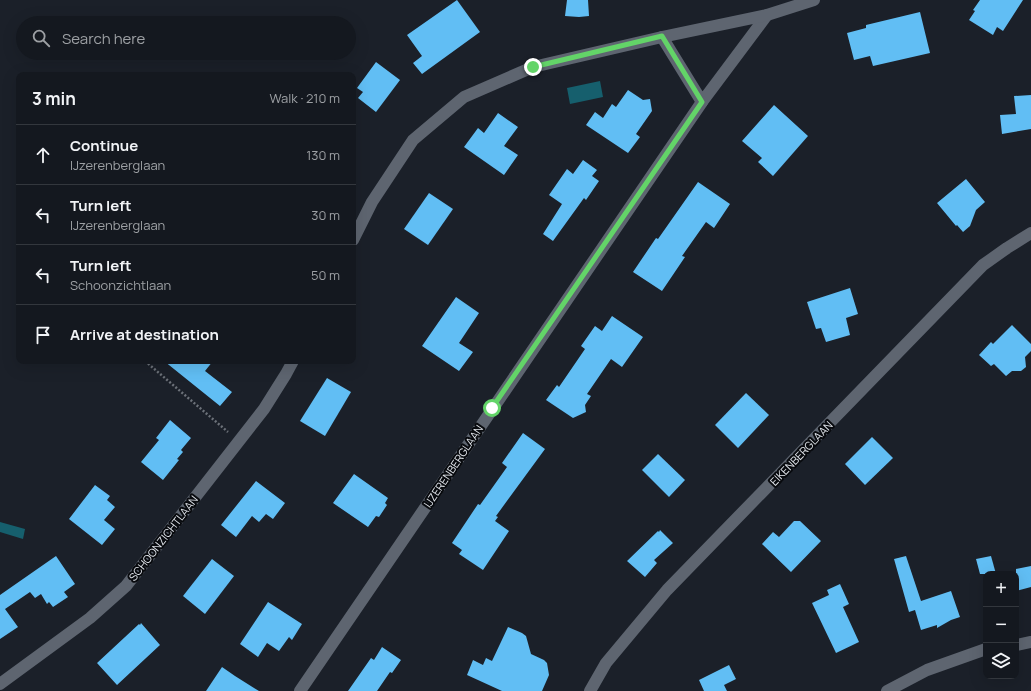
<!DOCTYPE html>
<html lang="en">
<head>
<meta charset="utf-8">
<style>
  :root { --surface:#14181f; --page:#1d2128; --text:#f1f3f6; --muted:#9da0a4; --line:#33373d }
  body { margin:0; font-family:Manrope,sans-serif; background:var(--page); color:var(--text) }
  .controls { position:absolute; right:12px; bottom:12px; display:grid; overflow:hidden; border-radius:8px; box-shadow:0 4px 16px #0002 }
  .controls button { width:36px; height:36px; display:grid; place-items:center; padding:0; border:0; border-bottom:1px solid var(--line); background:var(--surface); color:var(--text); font:20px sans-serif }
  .stop { position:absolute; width:12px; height:12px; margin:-9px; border:3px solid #63d468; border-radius:50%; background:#fff }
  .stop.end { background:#63d468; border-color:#fff; box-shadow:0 1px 4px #0008 }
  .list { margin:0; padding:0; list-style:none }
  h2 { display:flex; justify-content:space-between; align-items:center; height:52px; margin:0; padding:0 16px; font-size:17px }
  h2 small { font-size:13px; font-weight:400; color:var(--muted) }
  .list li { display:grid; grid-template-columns:26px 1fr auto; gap:12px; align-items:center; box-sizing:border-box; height:60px; padding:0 16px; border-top:1px solid var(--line) }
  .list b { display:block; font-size:15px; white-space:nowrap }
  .list p { margin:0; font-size:13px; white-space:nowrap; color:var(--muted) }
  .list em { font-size:13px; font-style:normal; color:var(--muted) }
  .icon { flex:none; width:22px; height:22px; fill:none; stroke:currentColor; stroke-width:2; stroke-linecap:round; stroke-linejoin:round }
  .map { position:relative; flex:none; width:1031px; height:691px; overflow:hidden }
  .search { position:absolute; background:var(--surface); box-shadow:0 4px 16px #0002; left:16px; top:16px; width:340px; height:44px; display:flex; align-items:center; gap:10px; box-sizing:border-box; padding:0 14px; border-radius:22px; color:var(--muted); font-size:15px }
  .panel { position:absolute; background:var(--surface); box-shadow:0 4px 16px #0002; left:16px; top:72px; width:340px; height:292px; border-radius:8px }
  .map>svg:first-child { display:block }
  .water { fill:#165f6d }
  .building { fill:#61bef4 }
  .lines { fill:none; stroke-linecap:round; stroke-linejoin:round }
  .path { stroke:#6c7179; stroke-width:2.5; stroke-dasharray:2 2; stroke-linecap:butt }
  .minor { stroke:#5e6570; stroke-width:12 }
  .route { stroke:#63d468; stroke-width:5 }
  .labels { text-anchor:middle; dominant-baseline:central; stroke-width:4; stroke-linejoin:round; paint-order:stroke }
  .street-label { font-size:11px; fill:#e3e7ed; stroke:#080a0e }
</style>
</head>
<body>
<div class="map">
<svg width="1031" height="691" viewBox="0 0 1031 691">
  <rect width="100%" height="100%" fill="#1b2029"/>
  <g class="water">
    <polygon points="600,81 603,97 570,104 567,88"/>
    <polygon points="0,522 25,529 23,539 0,532"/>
  </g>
  <g class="building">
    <polygon points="457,0 480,32 422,74 413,63 422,56 407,35"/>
    <polygon points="567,0 588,0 589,16 579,17 565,16"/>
    <polygon points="980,0 1023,0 1003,31 997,27 993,35 969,20 975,11 973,10"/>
    <polygon points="920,12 930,53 873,66 870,56 854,60 847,33 866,28 866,25"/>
    <polygon points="376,62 400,80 376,112 358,98 363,92 357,88"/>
    <polygon points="628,90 643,100 650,99 652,111 636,134 640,137 628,153 586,125 595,112 603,118 612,104 616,107"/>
    <polygon points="1031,95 1031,129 1002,134 1000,115 1016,114 1014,96"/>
    <polygon points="774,105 808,136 773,176 758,162 762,158 742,141"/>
    <polygon points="498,113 518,127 504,146 518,155 504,175 464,147 478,128 484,133"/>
    <polygon points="583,160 597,170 592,176 599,181 586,200 584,198 553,241 543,234 562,204 549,195 567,169 573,174"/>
    <polygon points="966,179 985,202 976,210 970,226 963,232 957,225 956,226 937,203"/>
    <polygon points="698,182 730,204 714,228 706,222 682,256 685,257 662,291 633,272 656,238 658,239"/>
    <polygon points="429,193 453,209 428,245 404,229"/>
    <polygon points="850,288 858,314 846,318 850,335 826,342 821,328 816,329 807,302"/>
    <polygon points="456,297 479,313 459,343 473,352 459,371 422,346"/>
    <polygon points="612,316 643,337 622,367 611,359 587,394 591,396 585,405 586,412 573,418 546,400 557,385 559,387 585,349 581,346 595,326 602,331"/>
    <polygon points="1012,325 1031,344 1031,351 1025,357 1026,367 1021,371 1012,371 1006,376 994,364 991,366 979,355 991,342 993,344"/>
    <polygon points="164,361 213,361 205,371 232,392 220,406"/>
    <polygon points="327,378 351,392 325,436 300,421"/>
    <polygon points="746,393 769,415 738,448 715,425"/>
    <polygon points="170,420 191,438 181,450 183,452 177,459 179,460 163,480 141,462 159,440 156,438"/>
    <polygon points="523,433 545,449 496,516 498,517 495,521 509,531 483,570 459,554 462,550 452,543 478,504 480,505 507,467 502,463"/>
    <polygon points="872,437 893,458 865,485 845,464"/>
    <polygon points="658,454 685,480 669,497 642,470"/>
    <polygon points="354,474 388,498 385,503 387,505 379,517 376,516 368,527 333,503"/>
    <polygon points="256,481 285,503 273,519 266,514 259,522 252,516 236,537 221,525"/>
    <polygon points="95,485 110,496 107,500 115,507 104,520 115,529 102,545 69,519"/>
    <polygon points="794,521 800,521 821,541 791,572 762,544 773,532 779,537"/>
    <polygon points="660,530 673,543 654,560 657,563 645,577 627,561 658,531 659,532"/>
    <polygon points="56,556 75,584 64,592 68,597 53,607 49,602 47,604 41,594 35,598 30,592 5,609 18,627 0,639 0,595"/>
    <polygon points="906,556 921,601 951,591 960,617 951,620 937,628 937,625 921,630 915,610 909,612 894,559"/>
    <polygon points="991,556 996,574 980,574 976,559"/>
    <polygon points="212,559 234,576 205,614 183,596"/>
    <polygon points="1031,566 1031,587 1016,591 1016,569"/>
    <polygon points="840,584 849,604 843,607 859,642 836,653 812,603 829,595 827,590"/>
    <polygon points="268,602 302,624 292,640 289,637 279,651 267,643 258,657 240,644"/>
    <polygon points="141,623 160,645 117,685 97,663 139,624 140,625"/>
    <polygon points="508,627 522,633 526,636 531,654 544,660 547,663 549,675 542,691 502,691 467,675 473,660 483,665 486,658 492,661"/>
    <polygon points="382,647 401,660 392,673 390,672 377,691 348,691 371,658 374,660"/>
    <polygon points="729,665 736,679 724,685 727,691 704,691 699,680"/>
    <polygon points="222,667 235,676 259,691 206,691"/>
  </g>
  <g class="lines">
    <polyline class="path" points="145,361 228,432"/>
    <g class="minor">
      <polyline points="662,37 702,102 767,15"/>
      <polyline points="353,240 372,202 413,140 464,97 533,67 662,37 767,15 814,0"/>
      <polyline points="1016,645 1031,642"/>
      <polyline points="0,684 90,618 126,586 264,409 286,374 293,361"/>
      <polyline points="300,691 702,102"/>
      <polyline points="590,691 606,663 667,590 983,265 1007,248 1031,233"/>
      <polyline points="887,691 927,670 986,649"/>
    </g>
  </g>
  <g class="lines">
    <polyline class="route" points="492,408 702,102 662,36 533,67"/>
  </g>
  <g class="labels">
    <g class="street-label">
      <text transform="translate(801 453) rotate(-46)">EIKENBERGLAAN</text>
      <text transform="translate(453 466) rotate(-56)">IJZERENBERGLAAN</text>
      <text transform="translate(163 538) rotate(-52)">SCHOONZICHTLAAN</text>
    </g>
  </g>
</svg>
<div class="controls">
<button>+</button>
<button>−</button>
<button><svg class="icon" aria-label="layers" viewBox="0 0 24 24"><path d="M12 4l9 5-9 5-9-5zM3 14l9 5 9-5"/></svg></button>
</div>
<div class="stop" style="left:492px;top:408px"></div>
<div class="stop end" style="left:533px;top:67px"></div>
<div class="search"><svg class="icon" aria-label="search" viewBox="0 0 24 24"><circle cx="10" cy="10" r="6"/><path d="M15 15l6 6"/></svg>Search here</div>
<section class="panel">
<h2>3 min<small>Walk · 210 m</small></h2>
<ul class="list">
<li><svg class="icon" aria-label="ahead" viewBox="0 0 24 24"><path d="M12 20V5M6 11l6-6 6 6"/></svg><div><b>Continue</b><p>IJzerenberglaan</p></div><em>130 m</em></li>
<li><svg class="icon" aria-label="left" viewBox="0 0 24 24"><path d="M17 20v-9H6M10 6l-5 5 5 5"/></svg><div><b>Turn left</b><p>IJzerenberglaan</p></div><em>30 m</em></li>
<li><svg class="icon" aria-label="left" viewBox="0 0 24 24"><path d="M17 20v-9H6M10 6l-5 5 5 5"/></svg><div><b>Turn left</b><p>Schoonzichtlaan</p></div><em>50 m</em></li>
<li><svg class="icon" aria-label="arrive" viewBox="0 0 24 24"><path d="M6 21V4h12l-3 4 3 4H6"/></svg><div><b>Arrive at destination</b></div></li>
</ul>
</section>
</div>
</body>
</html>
